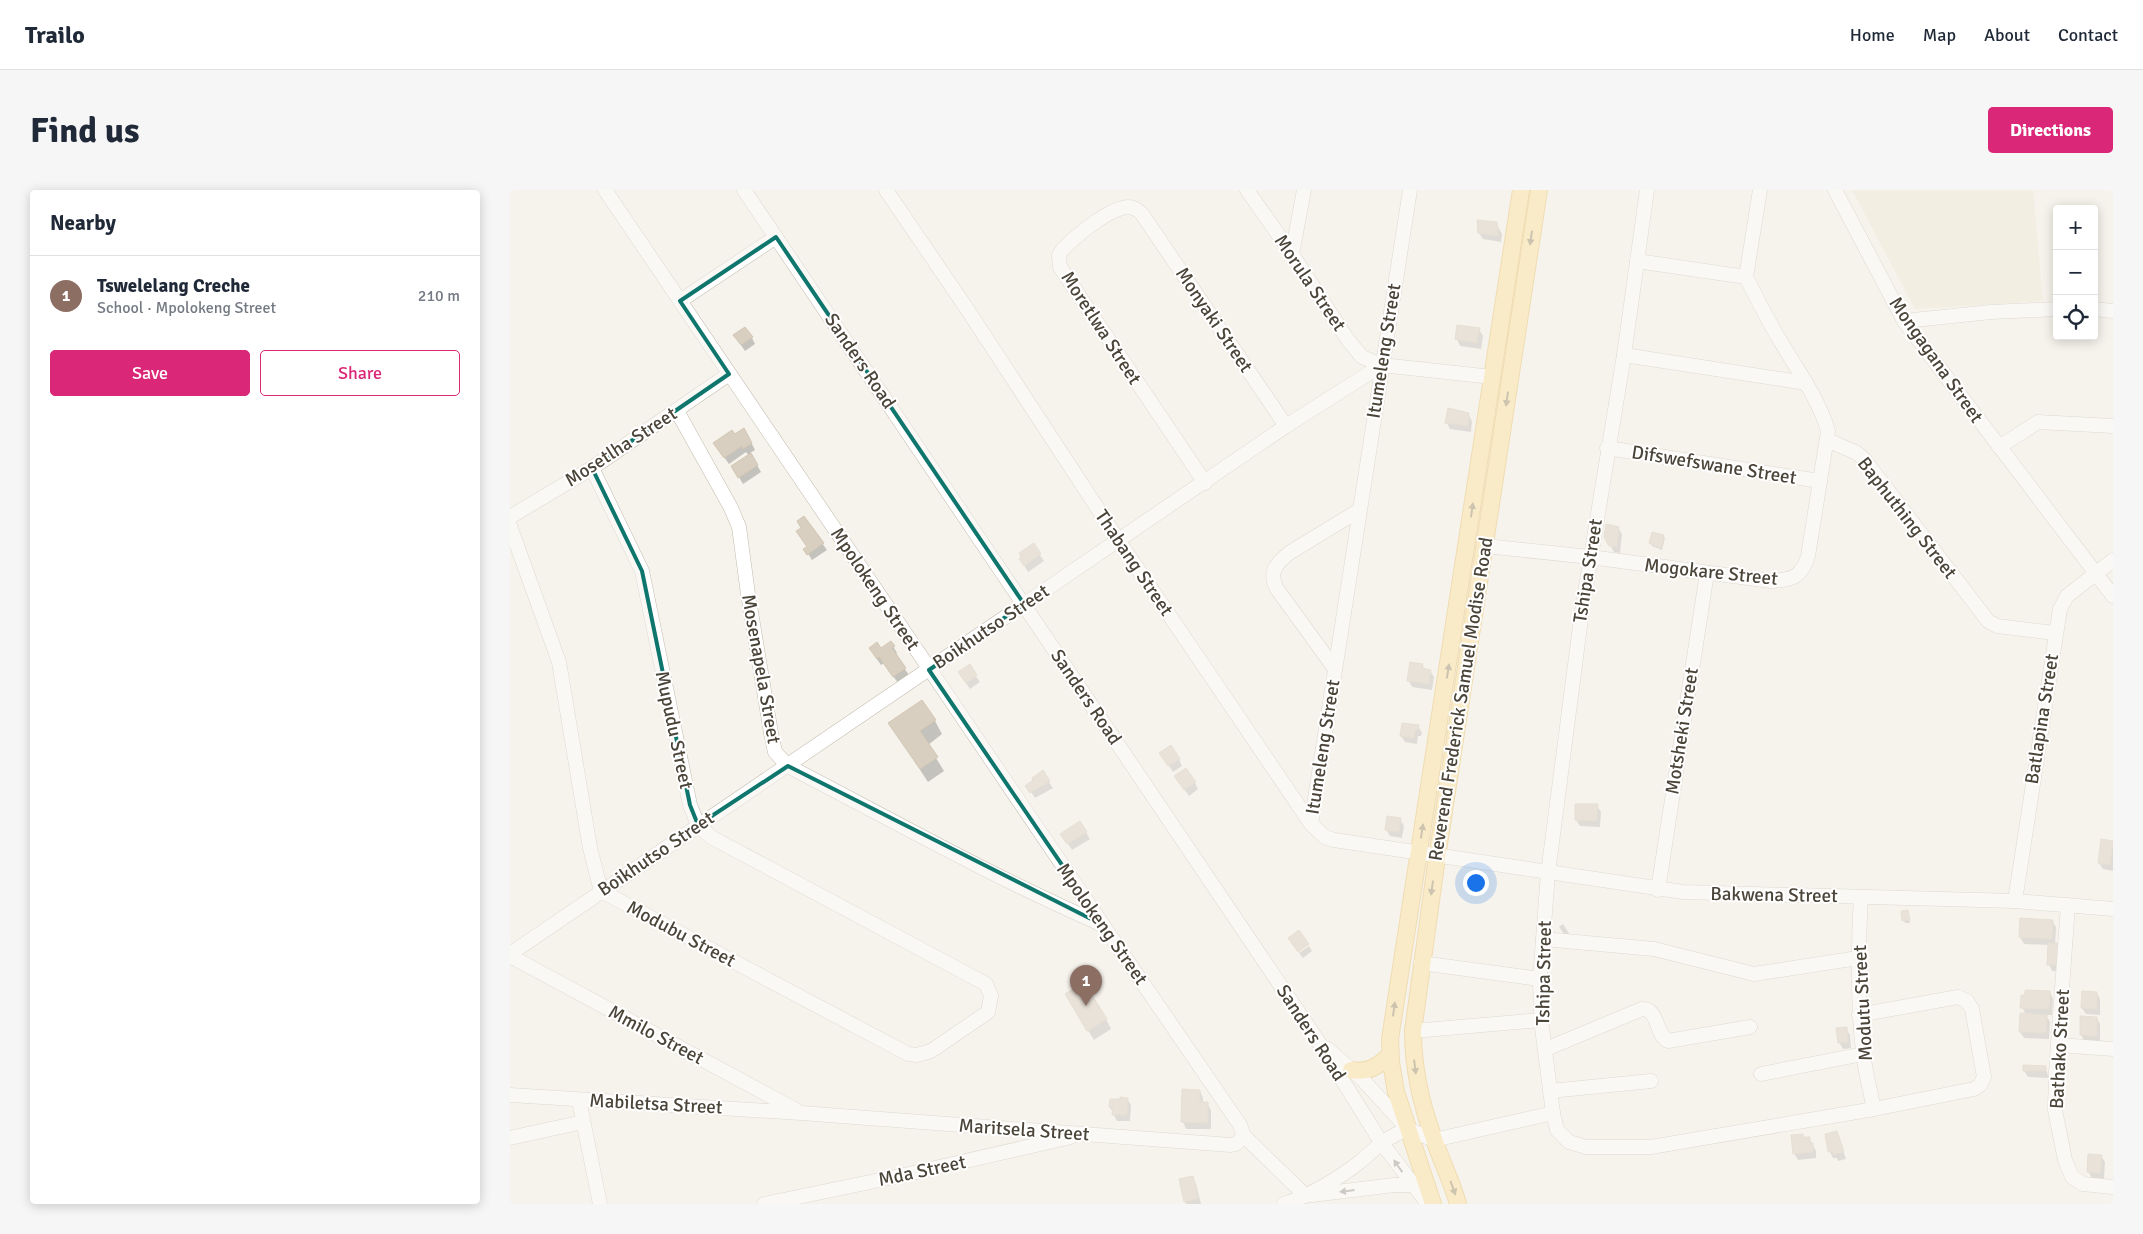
<!DOCTYPE html>
<html lang="en">
<head>
<meta charset="utf-8">
<style>
  :root { --surface:#fff; --page:#f6f6f7; --text:#1f2937; --muted:#747a83; --line:#e0e1e3; --accent:#db2777 }
  body { margin:0; font-family:Signika,sans-serif; background:var(--page); color:var(--text) }
  .controls { position:absolute; right:15px; top:15px; display:grid; overflow:hidden; border-radius:5px; box-shadow:0 2px 12px #0003 }
  .controls button { width:45px; height:45px; display:grid; place-items:center; padding:0; border:0; border-bottom:1px solid var(--line); background:var(--surface); color:var(--text); font:25px sans-serif }
  .you { position:absolute; left:965px; top:692px; width:18px; height:18px; margin:-12px; border:4px solid #fff; border-radius:50%; background:#1a73e8; box-shadow:0 0 0 8px #1a73e833 }
  .badge { display:grid; place-items:center; width:32px; height:32px; border-radius:50%; background:var(--accent); color:#fff; font-size:16px; font-weight:700 }
  .pin { position:absolute; translate:-50% -41px; filter:drop-shadow(0 1px 2px #0008) }
  .pin::after { content:''; position:absolute; top:26px; width:18px; height:15px; background:inherit; clip-path:polygon(0 0,100% 0,50% 100%) }
  .list { margin:0; padding:0; list-style:none }
  h2 { display:flex; justify-content:space-between; align-items:center; height:65px; margin:0; padding:0 20px; font-size:21px }
  h2 small { font-size:16px; font-weight:400; color:var(--muted) }
  .list li { display:grid; grid-template-columns:32px 1fr auto; gap:15px; align-items:center; box-sizing:border-box; height:80px; padding:0 20px; border-top:1px solid var(--line) }
  .list b { display:block; font-size:19px; white-space:nowrap }
  .list p { margin:0; font-size:16px; white-space:nowrap; color:var(--muted) }
  .list em { font-size:16px; font-style:normal; color:var(--muted) }
  .actions { display:flex; gap:10px; padding:15px 20px }
  .actions a { flex:1; padding:11px 0; border:1px solid var(--accent); border-radius:5px; text-align:center; font-size:18px; color:var(--accent) }
  .actions .main { background:var(--accent); color:#fff }
  .icon { flex:none; width:28px; height:28px; fill:none; stroke:currentColor; stroke-width:2; stroke-linecap:round; stroke-linejoin:round }
  .map { position:relative; flex:none; width:1603px; height:1014px; overflow:hidden; border-radius:5px }
  header { display:flex; align-items:center; gap:30px; box-sizing:border-box; height:70px; padding:0 25px; background:var(--surface); border-bottom:1px solid var(--line) }
  header strong { font-size:24px }
  nav { display:flex; gap:28px; margin-inline-start:auto; font-size:18px }
  .intro { display:flex; align-items:center; justify-content:space-between; box-sizing:border-box; height:120px; padding:0 30px }
  h1 { margin:0; font-size:35px }
  .button { padding:12px 22px; border-radius:5px; background:var(--accent); color:#fff; font-size:18px; font-weight:700 }
  main { display:flex; gap:30px; padding:0 30px }
  aside { flex:1; background:var(--surface); border-radius:5px; box-shadow:0 2px 12px #0003 }
  .map>svg:first-child { display:block }
  .education { fill:#efe8d6 }
  .shadow { fill:#0003 }
  .building { fill:#d8cfc1; stroke:#d3c7b4 }
  .lines { fill:none; stroke-linecap:round; stroke-linejoin:round }
  .minor-casing { stroke:#c2bbae; stroke-width:15 }
  .major-casing { stroke:#e6c16a; stroke-width:18 }
  .minor { stroke:#fff; stroke-width:14 }
  .major { stroke:#ffe39c; stroke-width:16 }
  .oneway { fill:#9c8c66 }
  .oneway2 { fill:#9c9892 }
  .marked { fill:none; stroke:#0f766e; stroke-width:4; stroke-linejoin:round }
  .labels { text-anchor:middle; dominant-baseline:central; stroke-width:4; stroke-linejoin:round; paint-order:stroke }
  .street-label { font-size:19px; fill:#4b4439; stroke:#fff }
</style>
</head>
<body>
<header>
<strong>Trailo</strong>
<nav><a>Home</a><a>Map</a><a>About</a><a>Contact</a></nav>
</header>
<div class="intro"><h1>Find us</h1><a class="button">Directions</a></div>
<main>
<aside>
<h2>Nearby<small></small></h2>
<ul class="list">
<li><span class="badge" style="background:#8d6e63">1</span><div><b>Tswelelang Creche</b><p>School · Mpolokeng Street</p></div><em>210 m</em></li>
</ul>
<div class="actions"><a class="main">Save</a><a>Share</a></div>
</aside>
<div class="map">
<svg width="1603" height="1014" viewBox="0 0 1603 1014">
  <rect width="100%" height="100%" fill="#f6f3ec"/>
  <polygon class="education" points="1342,0 1523,0 1533,111 1405,119"/>
  <g class="shadow">
    <polygon points="986,33 992,44 991,52 973,49 969,43"/>
    <polygon points="969,139 973,146 971,159 950,156 947,149"/>
    <polygon points="242,148 245,154 235,161 229,152"/>
    <polygon points="958,224 962,231 961,242 940,239 937,233"/>
    <polygon points="225,246 238,246 245,260 240,263 251,282 233,294 223,277 239,266 236,262 219,274 209,260"/>
    <polygon points="294,328 317,360 302,370 295,359 298,357 292,338"/>
    <polygon points="1108,338 1112,344 1110,363 1104,362 1096,347"/>
    <polygon points="1153,346 1155,348 1152,360 1142,356 1141,353"/>
    <polygon points="523,355 534,371 518,382 514,375"/>
    <polygon points="381,453 387,463 385,465 399,485 388,493 374,473 371,475 364,465"/>
    <polygon points="912,475 915,480 920,481 924,487 922,500 902,497 899,491"/>
    <polygon points="459,476 470,492 460,499 453,489"/>
    <polygon points="425,531 432,544 418,555 434,581 418,592 380,534"/>
    <polygon points="908,536 912,543 911,546 908,546 907,554 895,552 891,546"/>
    <polygon points="669,569 672,576 663,582 655,570"/>
    <polygon points="532,582 543,598 525,608 517,596"/>
    <polygon points="670,593 685,593 688,599 679,606"/>
    <polygon points="1087,616 1091,622 1090,637 1070,636 1066,630"/>
    <polygon points="890,629 894,636 892,648 880,646 876,639"/>
    <polygon points="570,633 580,649 562,660 556,651"/>
    <polygon points="1592,650 1603,652 1603,681 1593,679 1589,673"/>
    <polygon points="1398,721 1400,733 1395,733 1394,731"/>
    <polygon points="1511,729 1542,731 1546,737 1545,755 1554,781 1542,781 1539,774 1539,755 1514,754 1510,747"/>
    <polygon points="1053,734 1060,745 1057,748 1049,737"/>
    <polygon points="799,756 802,761 793,768 789,763"/>
    <polygon points="1540,802 1543,809 1542,825 1536,825 1540,832 1539,849 1514,848 1510,842 1516,825 1512,817"/>
    <polygon points="1587,803 1590,809 1590,825 1576,824 1572,818"/>
    <polygon points="562,815 596,829 601,839 584,850"/>
    <polygon points="1587,828 1590,834 1590,852 1575,852 1571,845"/>
    <polygon points="1336,839 1340,845 1341,858 1333,859 1329,852"/>
    <polygon points="1535,877 1539,888 1518,887 1514,881"/>
    <polygon points="673,901 690,901 693,908 693,913 697,913 701,920 701,939 676,939 673,932"/>
    <polygon points="617,909 621,915 620,931 607,931 600,917"/>
    <polygon points="1327,942 1336,969 1328,971 1327,968 1323,968 1320,962 1316,945"/>
    <polygon points="1293,948 1299,948 1306,961 1306,968 1288,970 1284,963"/>
    <polygon points="1591,966 1595,972 1594,989 1582,988 1578,981"/>
    <polygon points="683,987 686,994 691,1014 676,1014 675,1011"/>
  </g>
  <g class="building">
    <polygon points="967,30 987,32 988,46 968,43"/>
    <polygon points="947,135 970,138 967,153 945,149"/>
    <polygon points="235,137 243,147 231,155 223,145"/>
    <polygon points="938,218 959,223 958,236 935,233"/>
    <polygon points="234,238 242,253 233,259 232,256 214,268 203,253 222,240 225,244"/>
    <polygon points="241,263 248,275 228,288 221,276"/>
    <polygon points="294,326 314,353 297,365 293,359 297,357 286,341 291,338 287,331"/>
    <polygon points="1096,334 1109,337 1107,357 1099,356 1094,347"/>
    <polygon points="1142,342 1154,345 1151,358 1139,353"/>
    <polygon points="524,353 531,364 514,376 509,369 511,367 509,363"/>
    <polygon points="381,451 385,456 382,458 396,478 383,487 369,467 367,469 359,458 367,452 371,458"/>
    <polygon points="900,472 913,474 912,478 921,480 919,494 897,491"/>
    <polygon points="460,474 467,485 456,493 448,482"/>
    <polygon points="412,510 426,530 410,541 428,567 410,579 378,533"/>
    <polygon points="892,533 909,535 908,540 905,540 904,548 890,546"/>
    <polygon points="661,555 670,569 658,576 649,563"/>
    <polygon points="676,578 686,592 674,600 664,586"/>
    <polygon points="533,580 540,591 520,603 515,596 523,590 522,588"/>
    <polygon points="1065,614 1088,614 1087,631 1065,630"/>
    <polygon points="877,626 891,628 889,642 875,640"/>
    <polygon points="570,631 577,642 557,654 550,644"/>
    <polygon points="1591,649 1603,651 1600,675 1588,673"/>
    <polygon points="1398,720 1400,730 1392,731 1391,721"/>
    <polygon points="1510,728 1543,730 1542,749 1509,747"/>
    <polygon points="789,740 799,754 788,762 778,748"/>
    <polygon points="1538,753 1551,753 1550,775 1537,775"/>
    <polygon points="574,792 597,829 577,841 555,804"/>
    <polygon points="1515,800 1540,801 1539,819 1510,818 1511,805 1515,805"/>
    <polygon points="1572,801 1587,802 1587,819 1571,818"/>
    <polygon points="1510,823 1537,825 1536,843 1509,842"/>
    <polygon points="1570,826 1587,827 1587,846 1570,845"/>
    <polygon points="1337,837 1338,852 1328,853 1326,838"/>
    <polygon points="1513,875 1536,876 1536,881 1513,881"/>
    <polygon points="672,899 690,900 690,912 698,912 698,933 671,932"/>
    <polygon points="610,907 618,908 617,925 602,925 603,917 599,917 600,909 610,909"/>
    <polygon points="1327,941 1334,962 1323,965 1323,961 1318,962 1315,944"/>
    <polygon points="1293,944 1293,947 1300,947 1300,953 1303,953 1303,962 1283,964 1281,945"/>
    <polygon points="1578,964 1592,965 1590,983 1577,982"/>
    <polygon points="683,986 688,1008 674,1012 669,989"/>
  </g>
  <g class="lines">
    <defs>
      <g id="minor">
        <polyline points="95,0 593,735 730,935 734,946"/>
        <polyline points="234,0 806,848 871,952 918,1014"/>
        <polyline points="376,0 457,119 609,351 801,634 815,647 824,650 1173,702 1505,711 1603,719"/>
        <polyline points="737,0 782,64 838,150 852,167 872,175 982,187"/>
        <polyline points="1137,0 1114,165 1072,421 1038,683 1030,789 1031,830 1043,923 1047,940 1059,952 1076,957 1141,957 1364,919 1464,899 1470,895 1474,887 1462,819 1457,811 1448,807 1349,825"/>
        <polyline points="1325,0 1394,131 1603,406"/>
        <polyline points="782,64 794,0"/>
        <polyline points="1127,71 1236,87"/>
        <polyline points="1236,87 1250,0"/>
        <polyline points="170,111 266,47"/>
        <polyline points="1584,119 1603,121"/>
        <polyline points="1394,131 1481,122 1547,119"/>
        <polyline points="1114,165 1296,193"/>
        <path d="M 167,221 L 221,318 L 229,337 L 238,404 L 261,543 L 265,562 L 278,576 C 382,630 485,688 593,735"/>
        <polyline points="1317,250 1347,263 1354,269 1478,431 1487,436 1545,443"/>
        <polyline points="1489,257 1528,232 1603,236"/>
        <polyline points="1097,258 1310,291"/>
        <path d="M 695,293 L 550,77 L 549,65 L 553,59 C 566,46 599,18 618,17 C 624,17 628,20 632,24 L 776,236"/>
        <polyline points="0,327 82,278 219,184"/>
        <polyline points="0,336 49,472 80,658 91,701 398,864 407,865 421,861 478,822 481,806 476,794 201,647 188,635 180,615 132,381 82,278"/>
        <path d="M 975,356 L 1080,367 L 1261,391 C 1282,390 1292,387 1298,366 L 1318,241 C 1309,209 1287,180 1271,152 C 1258,131 1247,109 1236,87"/>
        <path d="M 825,479 L 767,399 C 758,382 766,374 779,363 L 848,321"/>
        <polyline points="801,634 900,0"/>
        <polyline points="1148,700 1197,383"/>
        <path d="M 1351,707 C 1348,759 1347,810 1353,862 C 1355,881 1360,900 1364,919"/>
        <polyline points="1505,711 1550,419 1557,406 1603,370"/>
        <polyline points="1558,715 1546,882 1545,920 1555,970 1562,987 1573,994 1603,997"/>
        <polyline points="1033,749 1144,759 1244,784 1348,768"/>
        <polyline points="0,764 776,236 872,175"/>
        <polyline points="0,766 286,920"/>
        <polyline points="911,773 1030,789"/>
        <polyline points="903,841 1031,830"/>
        <polyline points="1549,855 1603,859"/>
        <polyline points="818,859 852,889 898,939"/>
        <path d="M 1036,859 L 1132,819 C 1149,818 1145,845 1158,851 L 1240,837"/>
        <polyline points="1251,884 1353,864"/>
        <polyline points="1040,901 1141,891"/>
        <polyline points="0,905 291,923 721,955 726,954 734,946"/>
        <polyline points="69,910 90,1014"/>
        <polyline points="734,946 796,1006"/>
        <polyline points="0,948 73,932"/>
        <polyline points="802,1005 884,995 903,995"/>
        <polyline points="254,1014 394,985 561,947"/>
        <path d="M 774,1014 C 801,1005 828,989 851,971 C 868,956 877,947 898,939 L 924,950 L 1043,923"/>
      </g>
      <g id="major">
        <path d="M 841,880 C 859,883 868,876 880,865"/>
        <polyline points="923,1014 886,902 881,872 880,849 1011,0"/>
        <path d="M 948,1014 C 942,992 931,971 924,949 C 911,914 903,879 903,841 L 927,667 L 1029,0"/>
      </g>
    </defs>
    <use href="#minor" class="minor-casing"/>
    <use href="#major" class="major-casing"/>
    <use href="#minor" class="minor"/>
    <use href="#major" class="major"/>
  </g>
  <defs><path id="oneway-solid" d="M-6-.8H1V-3.2L6.5 0L1 3.2V.8H-6Z" transform="scale(1.25)"/></defs>
  <g class="oneway">
    <use href="#oneway-solid" transform="translate(1021 48) rotate(98)"/>
    <use href="#oneway-solid" transform="translate(997 209) rotate(98)"/>
    <use href="#oneway-solid" transform="translate(962 320) rotate(-82)"/>
    <use href="#oneway-solid" transform="translate(938 481) rotate(-81)"/>
    <use href="#oneway-solid" transform="translate(912 641) rotate(-81)"/>
    <use href="#oneway-solid" transform="translate(922 698) rotate(98)"/>
    <use href="#oneway-solid" transform="translate(884 819) rotate(-82)"/>
    <use href="#oneway-solid" transform="translate(905 877) rotate(83)"/>
    <use href="#oneway-solid" transform="translate(943 998) rotate(70)"/>
  </g>
  <g class="oneway2">
    <use href="#oneway-solid" transform="translate(888 976) rotate(-125)"/>
    <use href="#oneway-solid" transform="translate(837 1001) rotate(173)"/>
  </g>
  <path d="M0 0H1603V1014H0ZM 266,47 L 514,414 L 419,480 L 593,735 L 278,576 L 188,635 L 180,615 L 132,381 L 82,278 L 219,184 L 170,111 Z" fill="#f6f3ec" fill-opacity=".55" fill-rule="evenodd"/>
  <path class="marked" d="M 266,47 L 514,414 L 419,480 L 593,735 L 278,576 L 188,635 L 180,615 L 132,381 L 82,278 L 219,184 L 170,111 Z"/>
  <g class="labels">
    <g class="street-label">
      <text transform="translate(800 93) rotate(56)">Morula Street</text>
      <text transform="translate(704 130) rotate(56)">Monyaki Street</text>
      <text transform="translate(591 138) rotate(57)">Moretlwa Street</text>
      <text transform="translate(874 161) rotate(-81)">Itumeleng Street</text>
      <text transform="translate(1426 170) rotate(55)">Mongagana Street</text>
      <text transform="translate(350 171) rotate(56)">Sanders Road</text>
      <text transform="translate(111 257) rotate(-33)">Mosetlha Street</text>
      <text transform="translate(1204 275) rotate(9)">Difswefswane Street</text>
      <text transform="translate(1397 328) rotate(52)">Baphuthing Street</text>
      <text transform="translate(624 373) rotate(56)">Thabang Street</text>
      <text transform="translate(1078 381) rotate(-81)">Tshipa Street</text>
      <text transform="translate(1201 382) rotate(6)">Mogokare Street</text>
      <text transform="translate(365 399) rotate(56)">Mpolokeng Street</text>
      <text transform="translate(481 437) rotate(-34)">Boikhutso Street</text>
      <text transform="translate(251 479) rotate(80)">Mosenapela Street</text>
      <text transform="translate(576 507) rotate(56)">Sanders Road</text>
      <text transform="translate(951 509) rotate(-81)">Reverend Frederick Samuel Modise Road</text>
      <text transform="translate(1532 529) rotate(-81)">Batlapina Street</text>
      <text transform="translate(164 540) rotate(78)">Mupudu Street</text>
      <text transform="translate(1172 541) rotate(-81)">Motsheki Street</text>
      <text transform="translate(813 557) rotate(-81)">Itumeleng Street</text>
      <text transform="translate(146 664) rotate(-34)">Boikhutso Street</text>
      <text transform="translate(1264 705) rotate(1)">Bakwena Street</text>
      <text transform="translate(592 734) rotate(55)">Mpolokeng Street</text>
      <text transform="translate(171 744) rotate(28)">Modubu Street</text>
      <text transform="translate(1034 783) rotate(-89)">Tshipa Street</text>
      <text transform="translate(1353 813) rotate(-93)">Modutu Street</text>
      <text transform="translate(801 843) rotate(57)">Sanders Road</text>
      <text transform="translate(146 845) rotate(28)">Mmilo Street</text>
      <text transform="translate(1550 859) rotate(-87)">Bathako Street</text>
      <text transform="translate(146 914) rotate(3)">Mabiletsa Street</text>
      <text transform="translate(514 940) rotate(4)">Maritsela Street</text>
      <text transform="translate(412 981) rotate(-12)">Mda Street</text>
    </g>
  </g>
</svg>
<div class="controls">
<button>+</button>
<button>−</button>
<button><svg class="icon" aria-label="locate" viewBox="0 0 24 24"><circle cx="12" cy="12" r="6"/><path d="M12 2v4M12 18v4M2 12h4M18 12h4"/></svg></button>
</div>
<div class="you"></div>
<div class="pin badge" style="left:576px;top:816px;background:#8d6e63">1</div>
</div>
</main>
</body>
</html>
